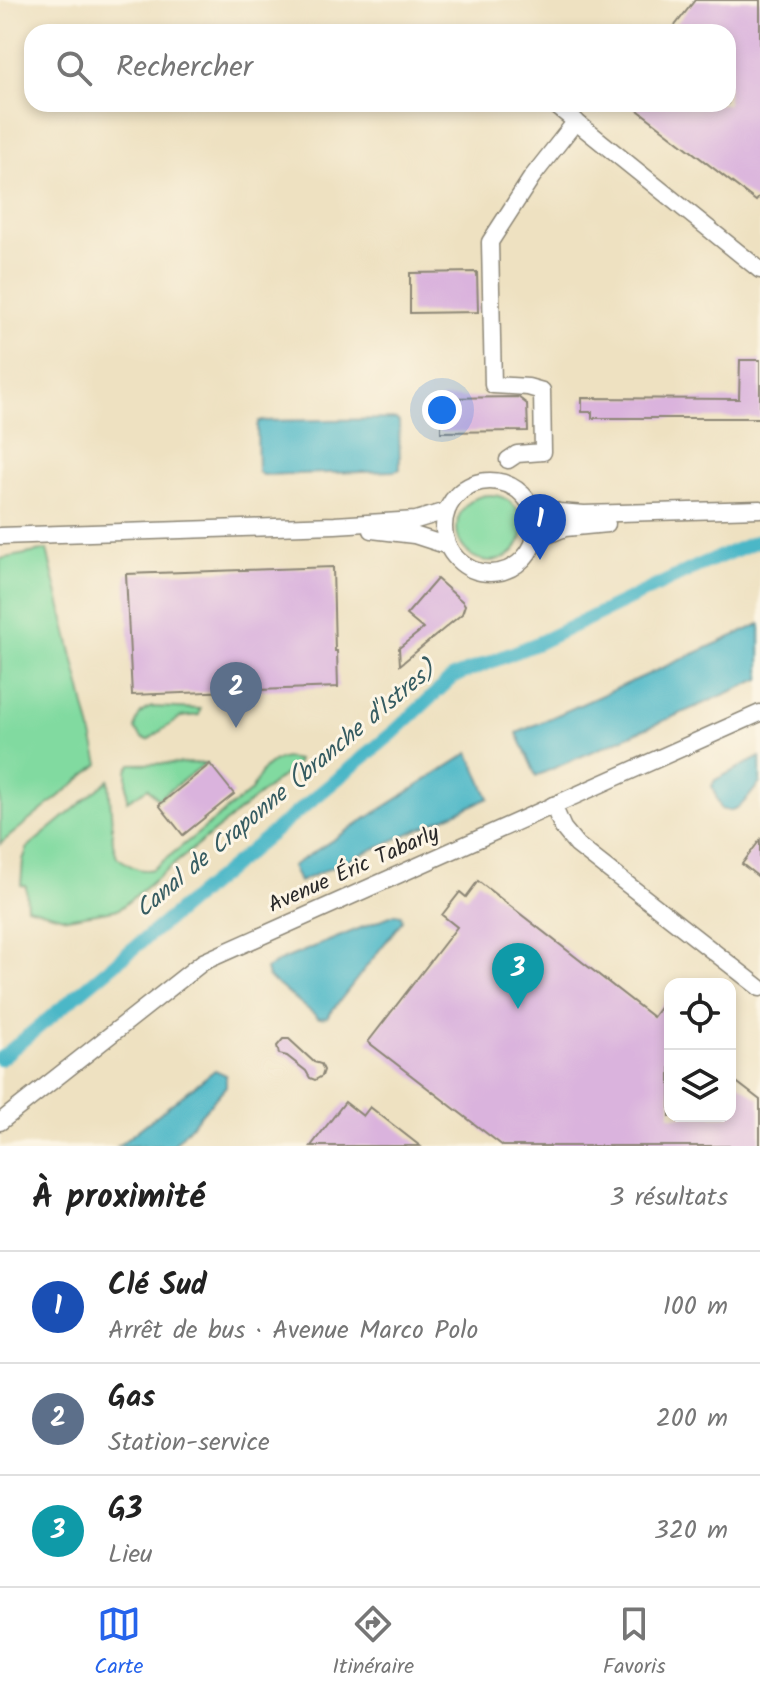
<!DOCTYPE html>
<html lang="fr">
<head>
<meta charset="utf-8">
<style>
  :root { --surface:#fff; --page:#f6f6f6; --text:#222; --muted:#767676; --line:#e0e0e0; --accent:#2563eb }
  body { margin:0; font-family:Kalam,sans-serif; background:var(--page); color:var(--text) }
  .controls { position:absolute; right:24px; bottom:24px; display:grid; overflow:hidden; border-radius:16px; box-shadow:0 4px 12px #0003 }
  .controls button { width:72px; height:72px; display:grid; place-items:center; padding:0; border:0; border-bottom:2px solid var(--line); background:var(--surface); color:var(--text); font:40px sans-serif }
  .you { position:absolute; left:442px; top:410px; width:28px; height:28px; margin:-20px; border:6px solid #fff; border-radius:50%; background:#1a73e8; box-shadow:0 0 0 12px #1a73e833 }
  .badge { display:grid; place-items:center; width:52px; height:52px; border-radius:50%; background:var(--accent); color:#fff; font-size:26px; font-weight:700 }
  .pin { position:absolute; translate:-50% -66px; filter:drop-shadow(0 2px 4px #0008) }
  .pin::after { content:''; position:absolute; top:42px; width:28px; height:24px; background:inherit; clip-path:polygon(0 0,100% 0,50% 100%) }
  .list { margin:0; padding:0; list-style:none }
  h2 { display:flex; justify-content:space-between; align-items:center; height:104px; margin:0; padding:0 32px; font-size:34px }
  h2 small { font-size:26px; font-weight:400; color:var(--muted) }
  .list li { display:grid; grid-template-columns:52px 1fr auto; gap:24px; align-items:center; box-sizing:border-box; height:112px; padding:0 32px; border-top:2px solid var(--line) }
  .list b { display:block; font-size:30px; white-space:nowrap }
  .list p { margin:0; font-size:26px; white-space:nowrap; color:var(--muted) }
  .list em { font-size:26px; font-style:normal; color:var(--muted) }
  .icon { flex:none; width:44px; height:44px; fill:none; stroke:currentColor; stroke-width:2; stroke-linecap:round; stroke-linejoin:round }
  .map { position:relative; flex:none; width:760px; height:1146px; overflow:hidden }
  .search { position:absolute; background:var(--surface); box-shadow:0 4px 12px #0003; left:24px; right:24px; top:24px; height:88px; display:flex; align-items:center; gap:20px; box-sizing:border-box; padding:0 28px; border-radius:24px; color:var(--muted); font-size:30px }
  .sheet { height:440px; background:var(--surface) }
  nav { display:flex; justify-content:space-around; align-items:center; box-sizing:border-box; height:112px; border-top:2px solid var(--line); background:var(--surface); font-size:22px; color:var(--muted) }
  nav a { display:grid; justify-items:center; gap:4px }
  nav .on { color:var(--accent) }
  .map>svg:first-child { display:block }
  .green { fill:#81daa0; stroke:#568266; stroke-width:2 }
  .water { fill:#4bb7c7; stroke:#3b7179; stroke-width:2 }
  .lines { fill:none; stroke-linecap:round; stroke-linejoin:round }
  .canal { stroke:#4bb7c7; stroke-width:14 }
  .building { fill:#dab3dd }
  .minor-casing { stroke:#8c8676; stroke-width:19 }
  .minor { stroke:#fff; stroke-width:16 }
  .labels { text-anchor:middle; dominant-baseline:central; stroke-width:6; stroke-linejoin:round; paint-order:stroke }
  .street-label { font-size:22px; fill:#2b2b2b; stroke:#fcf5e5 }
  .water-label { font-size:24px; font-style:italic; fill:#365c62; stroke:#fcf5e5 }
</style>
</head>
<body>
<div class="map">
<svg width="760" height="1146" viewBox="0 0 760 1146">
  <rect width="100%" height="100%" fill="#fcf5e5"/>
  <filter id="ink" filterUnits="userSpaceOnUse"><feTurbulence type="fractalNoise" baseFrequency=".0125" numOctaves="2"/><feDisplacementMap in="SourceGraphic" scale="16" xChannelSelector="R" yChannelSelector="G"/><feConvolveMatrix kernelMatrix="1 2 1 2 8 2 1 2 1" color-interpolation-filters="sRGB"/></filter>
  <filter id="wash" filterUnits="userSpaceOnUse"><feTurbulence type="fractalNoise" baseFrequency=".006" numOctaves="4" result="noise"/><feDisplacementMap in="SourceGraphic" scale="32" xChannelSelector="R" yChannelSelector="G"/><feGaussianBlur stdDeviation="1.8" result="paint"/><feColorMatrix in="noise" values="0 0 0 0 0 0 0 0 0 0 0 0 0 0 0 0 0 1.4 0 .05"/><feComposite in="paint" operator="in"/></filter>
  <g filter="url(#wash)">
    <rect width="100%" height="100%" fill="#eee1c1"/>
    <g class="green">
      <circle cx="490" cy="528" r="33"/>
      <polygon points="47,550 99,764 0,844 0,559"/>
      <path d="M 152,707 L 200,709 L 199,715 L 181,717 L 148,740 L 142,738 L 135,729 C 137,717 140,711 152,707 Z"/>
      <path d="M 286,758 L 298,760 L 296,765 L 119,909 L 67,918 L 27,907 L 26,886 L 21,885 L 23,860 L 28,847 L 109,780 L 113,843 L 117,857 C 129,865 139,873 153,869 L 251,791 C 260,773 265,761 286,758 Z"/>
      <polygon points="206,763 158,799 148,788 127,801 127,770 131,764"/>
    </g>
    <g class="water">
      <polygon points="396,419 399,422 400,469 395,471 262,475 258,471 257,426 259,421"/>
      <polygon points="760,624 760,679 536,776 517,733"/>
      <polygon points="469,753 489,798 299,882 292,866"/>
      <path d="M 760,757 L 760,783 C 749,795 739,816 721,809 L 712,786 L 715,780 Z"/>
      <polygon points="395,914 401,915 402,921 327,1017 319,1018 268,977 266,969 282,960"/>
      <polygon points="215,1070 226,1075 226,1086 173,1146 118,1146"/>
    </g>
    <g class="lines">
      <polyline class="canal" points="0,1059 394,732 453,677 538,643 700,565 760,540"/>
    </g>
    <g id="blocks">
      <g class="building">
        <polygon points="695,0 760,0 760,196 756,201 630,104 728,104 728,32 670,32"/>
        <polygon points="477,272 478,312 410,313 410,273"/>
        <polygon points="740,360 760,360 760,418 592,418 592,412 582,412 582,398 739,399"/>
        <polygon points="518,397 527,404 528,431 441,432 441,398"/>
        <polygon points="333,567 335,651 337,651 338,687 132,695 126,574"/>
        <polygon points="437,579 463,602 465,605 462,614 400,665 399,648 423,629 406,615"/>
        <polygon points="210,764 234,794 183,835 159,805"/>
        <polygon points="760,840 760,878 742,864"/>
        <polygon points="478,881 653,1017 670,994 670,1116 730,1116 730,1077 760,1100 760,1146 503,1146 368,1042 457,927 442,915 460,892 466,897"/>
        <polygon points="283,1039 289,1039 314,1062 321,1064 324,1070 322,1076 315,1080 310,1078 306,1071 287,1056 279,1054 277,1046"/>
        <polygon points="345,1102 363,1116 370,1107 420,1146 311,1146"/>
      </g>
    </g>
  </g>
  <g filter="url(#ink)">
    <use href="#blocks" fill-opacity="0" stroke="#8c8676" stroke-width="2"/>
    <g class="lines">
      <defs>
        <g id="minor">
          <polyline points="554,104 760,270"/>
          <polyline points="508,460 517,454 543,452 542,391 528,387 493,385 490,242 532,177 576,121"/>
          <circle cx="490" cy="527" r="46"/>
          <polyline points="530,503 559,512 584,514 760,509"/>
          <polyline points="372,530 414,535 448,546"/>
          <polyline points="0,536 335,525 416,520 446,511"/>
          <polyline points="535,540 565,528 607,524"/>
          <polyline points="553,805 563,828 577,845 760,988"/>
          <polyline points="0,1122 203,962 760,713"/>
        </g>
      </defs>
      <use href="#minor" class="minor-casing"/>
      <use href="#minor" class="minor"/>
    </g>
  </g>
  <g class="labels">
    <g class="street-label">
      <text transform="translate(354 870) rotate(-24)">Avenue Éric Tabarly</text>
    </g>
    <g class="water-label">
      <text transform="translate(286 790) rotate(-40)">Canal de Craponne (branche d'Istres)</text>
    </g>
  </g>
</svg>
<div class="controls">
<button><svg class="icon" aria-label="locate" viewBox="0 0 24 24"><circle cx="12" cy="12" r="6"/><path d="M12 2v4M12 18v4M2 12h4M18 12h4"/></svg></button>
<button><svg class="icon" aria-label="layers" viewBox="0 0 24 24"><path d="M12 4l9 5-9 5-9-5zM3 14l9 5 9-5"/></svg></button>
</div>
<div class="you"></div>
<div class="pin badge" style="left:540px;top:560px;background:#1a4fb4">1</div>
<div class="pin badge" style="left:236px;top:728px;background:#5c6f8a">2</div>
<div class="pin badge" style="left:518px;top:1009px;background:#0f9aa8">3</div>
<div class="search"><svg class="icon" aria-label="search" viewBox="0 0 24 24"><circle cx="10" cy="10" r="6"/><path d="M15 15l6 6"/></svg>Rechercher</div>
</div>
<section class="sheet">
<h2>À proximité<small>3 résultats</small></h2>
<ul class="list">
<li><span class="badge" style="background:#1a4fb4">1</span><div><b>Clé Sud</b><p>Arrêt de bus · Avenue Marco Polo</p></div><em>100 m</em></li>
<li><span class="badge" style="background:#5c6f8a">2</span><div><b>Gas</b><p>Station-service</p></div><em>200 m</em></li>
<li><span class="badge" style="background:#0f9aa8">3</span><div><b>G3</b><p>Lieu</p></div><em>320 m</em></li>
</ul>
</section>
<nav>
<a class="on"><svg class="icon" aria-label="map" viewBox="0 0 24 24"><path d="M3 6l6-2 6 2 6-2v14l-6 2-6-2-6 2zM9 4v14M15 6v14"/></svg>Carte</a>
<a><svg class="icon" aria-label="directions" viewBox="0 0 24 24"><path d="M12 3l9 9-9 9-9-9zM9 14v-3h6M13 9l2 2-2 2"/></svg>Itinéraire</a>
<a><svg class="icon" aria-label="saved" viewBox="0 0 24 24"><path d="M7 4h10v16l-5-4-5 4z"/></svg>Favoris</a>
</nav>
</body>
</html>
